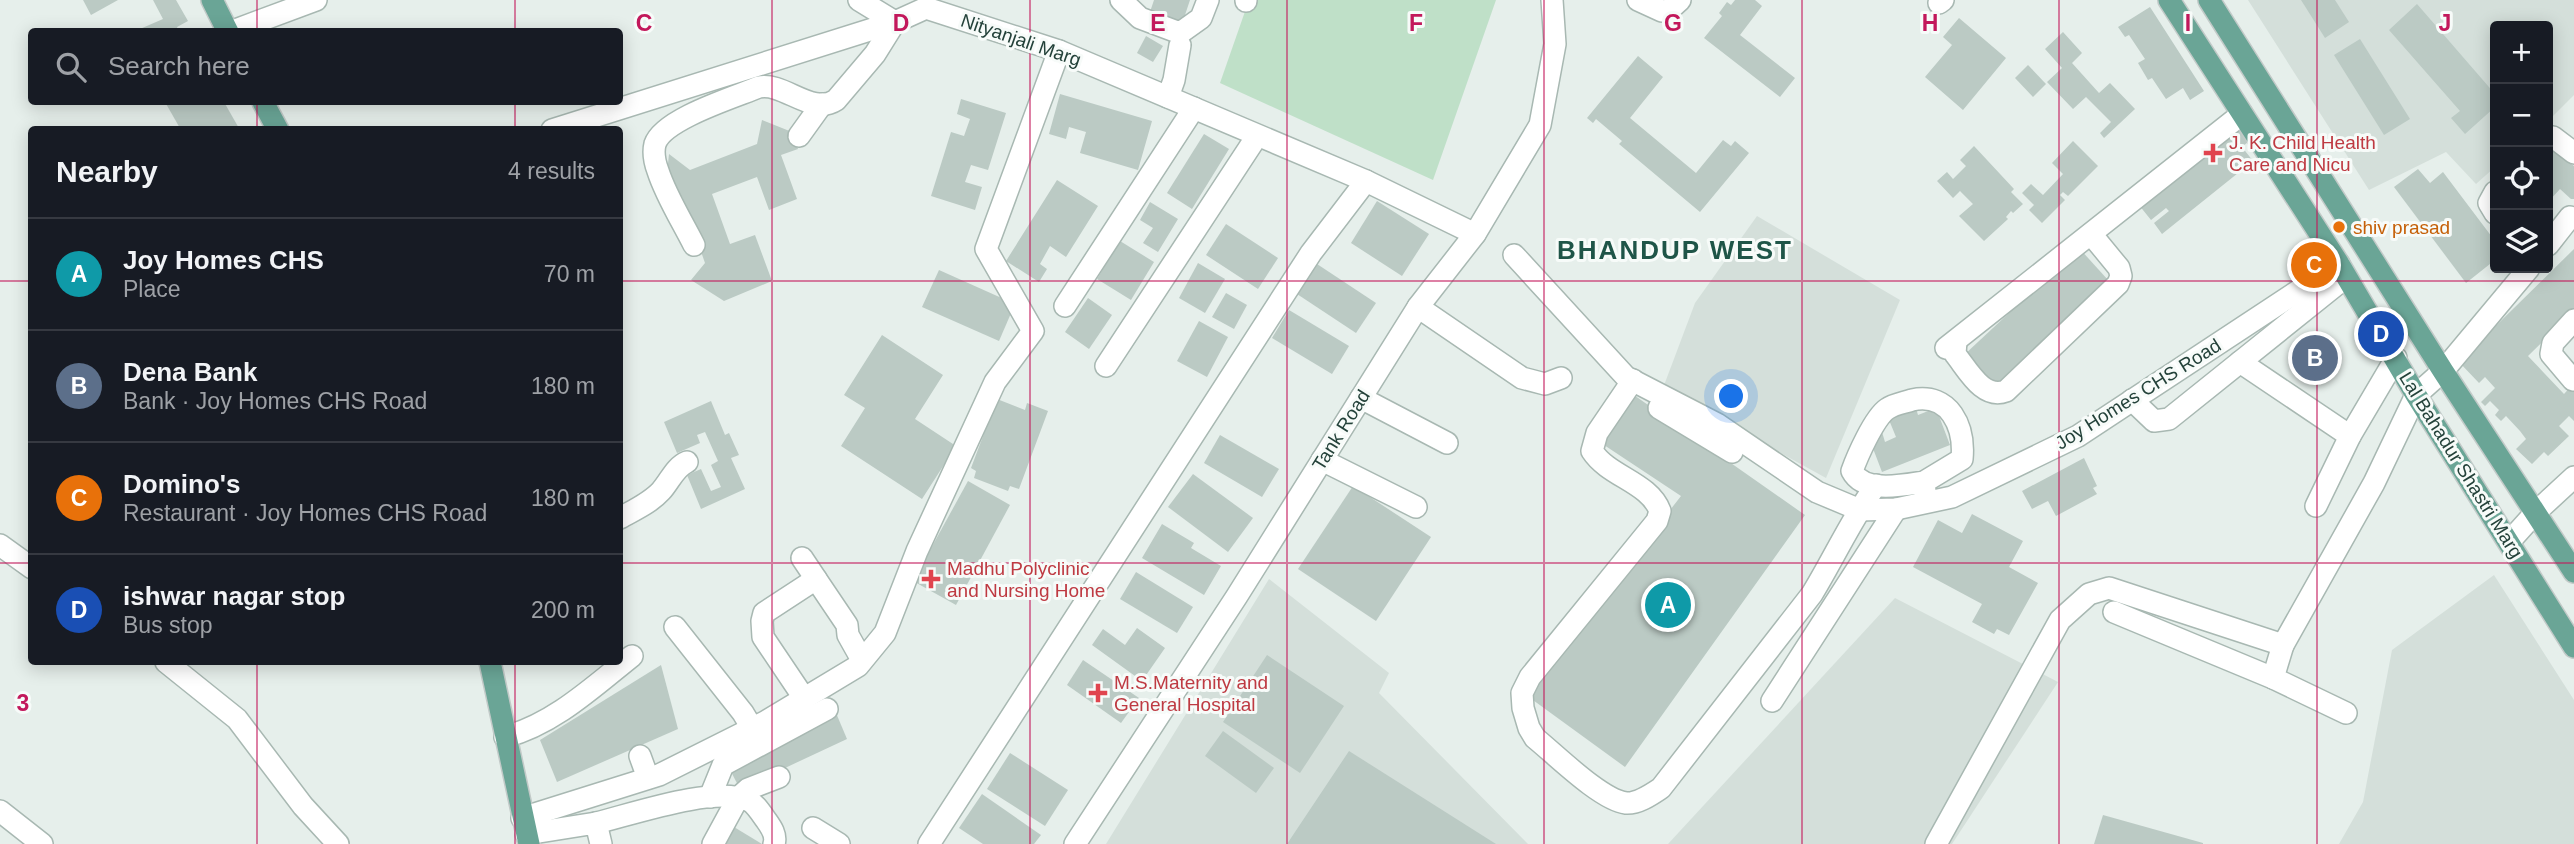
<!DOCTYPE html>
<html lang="en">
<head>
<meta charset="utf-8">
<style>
  :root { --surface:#171b24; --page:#242831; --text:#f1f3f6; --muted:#9ea1a6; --line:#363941; --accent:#f4845f }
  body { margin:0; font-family:Helvetica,sans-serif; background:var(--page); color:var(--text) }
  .controls { position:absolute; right:21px; top:21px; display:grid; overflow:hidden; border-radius:7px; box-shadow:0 4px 18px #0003 }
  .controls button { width:63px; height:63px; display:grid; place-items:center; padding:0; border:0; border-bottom:2px solid var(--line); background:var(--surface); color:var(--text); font:35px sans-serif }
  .you { position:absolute; left:1732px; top:397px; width:24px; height:24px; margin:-18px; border:5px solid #fff; border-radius:50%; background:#1a73e8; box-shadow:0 0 0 10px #1a73e833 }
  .badge { display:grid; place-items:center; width:46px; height:46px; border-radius:50%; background:var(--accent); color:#fff; font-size:23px; font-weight:700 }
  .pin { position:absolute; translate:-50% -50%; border:4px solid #fff; box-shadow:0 2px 7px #0006 }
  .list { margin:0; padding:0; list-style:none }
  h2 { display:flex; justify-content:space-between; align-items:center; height:91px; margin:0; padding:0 28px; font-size:30px }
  h2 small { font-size:23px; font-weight:400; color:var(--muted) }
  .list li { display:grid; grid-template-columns:46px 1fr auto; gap:21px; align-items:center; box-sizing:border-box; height:112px; padding:0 28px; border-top:2px solid var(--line) }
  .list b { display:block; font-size:26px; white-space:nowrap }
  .list p { margin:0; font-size:23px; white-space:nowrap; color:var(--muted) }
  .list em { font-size:23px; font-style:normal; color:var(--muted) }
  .icon { flex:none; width:38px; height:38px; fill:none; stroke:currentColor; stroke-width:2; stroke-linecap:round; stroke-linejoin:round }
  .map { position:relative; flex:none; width:2574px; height:844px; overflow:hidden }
  .search { position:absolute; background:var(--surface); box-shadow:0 4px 18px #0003; left:28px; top:28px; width:595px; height:77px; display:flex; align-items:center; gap:18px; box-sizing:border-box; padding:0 24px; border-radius:7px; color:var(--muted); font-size:26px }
  .panel { position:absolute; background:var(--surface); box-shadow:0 4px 18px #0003; left:28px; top:126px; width:595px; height:539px; border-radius:7px }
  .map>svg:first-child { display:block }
  .built { fill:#d4dfda }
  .green { fill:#bfe0c8 }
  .building { fill:#bbcac4 }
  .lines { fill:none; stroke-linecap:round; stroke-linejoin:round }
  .minor-casing { stroke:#a8b8b2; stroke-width:24 }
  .major-casing { stroke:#c2cac8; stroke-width:24 }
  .minor { stroke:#fff; stroke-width:21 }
  .major { stroke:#6aa596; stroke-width:21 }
  .grid { fill:none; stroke:#c2185b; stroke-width:2; stroke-opacity:0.55 }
  .health-dot { fill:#e0444e; stroke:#f7fbf9; stroke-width:2.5 }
  .food-dot { fill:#e8710a; stroke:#f7fbf9; stroke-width:2.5 }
  .labels { text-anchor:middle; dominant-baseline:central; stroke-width:6; stroke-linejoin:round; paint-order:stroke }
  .street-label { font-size:19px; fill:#24423a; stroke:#f7fbf9 }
  .health-label { font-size:19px; fill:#be3a42; stroke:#f7fbf9; text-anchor:start }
  .food-label { font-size:19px; fill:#c56008; stroke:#f7fbf9; text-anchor:start }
  .district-label { font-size:26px; font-weight:bold; letter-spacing:2px; fill:#1f5548; stroke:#f7fbf9 }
  .grid-label { font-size:23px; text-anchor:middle; font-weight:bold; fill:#c2185b; stroke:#f7fbf9; stroke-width:6; stroke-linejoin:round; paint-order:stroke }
</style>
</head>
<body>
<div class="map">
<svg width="2574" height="844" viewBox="0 0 2574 844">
  <rect width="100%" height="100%" fill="#e6efeb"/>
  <g class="built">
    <polygon points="2248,0 2574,0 2574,95 2548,121 2548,26 2495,26 2495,167 2476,184 2446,152 2369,190"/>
    <polygon points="1757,216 1900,300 1826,478 1663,388 1695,303"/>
    <polygon points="2494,575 2574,700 2574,844 2339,844 2363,802 2392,650"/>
    <polygon points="1269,579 1389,673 1379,693 1528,844 1106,844"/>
    <polygon points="1895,598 2058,682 1952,844 1668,844"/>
  </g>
  <polygon class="green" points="1249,0 1496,0 1433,180 1220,83"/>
  <g class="building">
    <polygon points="83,0 118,0 91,15"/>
    <polygon points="153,0 176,0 188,21 177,27 179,32 133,32 163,19"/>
    <polygon points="1154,0 1190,0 1181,27 1149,15"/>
    <polygon points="1735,0 1755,0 1762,6 1740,35 1795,78 1780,97 1704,38 1722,16 1719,13 1727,2 1731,5"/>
    <polygon points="2301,0 2335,0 2349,22 2325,38"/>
    <polygon points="2417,4 2495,94 2495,107 2465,134 2451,118 2460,111 2389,30"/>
    <polygon points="2150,7 2204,91 2190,100 2183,88 2166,99 2152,78 2148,80 2138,63 2145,59 2129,35 2125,37 2118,27"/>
    <polygon points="1959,18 2006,58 1963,110 1925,77 1952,45 1943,37"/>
    <polygon points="2063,32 2082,53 2072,63 2099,93 2110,83 2135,109 2104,138 2100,133 2111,122 2086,97 2073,109 2047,82 2062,68 2045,49"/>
    <polygon points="1146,36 1163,46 1153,62 1137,53"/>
    <polygon points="2360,39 2410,119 2384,135 2334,55"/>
    <polygon points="1638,56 1663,77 1630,118 1696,173 1723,140 1731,146 1735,141 1749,153 1700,212 1619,144 1622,141 1596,119 1593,123 1587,118"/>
    <polygon points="2028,65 2046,84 2033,97 2015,78"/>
    <polygon points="1060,94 1152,121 1138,170 1080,153 1086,132 1069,127 1066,139 1049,134"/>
    <polygon points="961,99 1006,113 988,170 971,165 965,182 982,187 975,210 931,196 951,132 964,136 970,119 957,114"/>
    <polygon points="165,102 224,102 240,130 181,130"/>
    <polygon points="762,120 792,132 798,149 781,155 797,199 769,210 757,177 712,194 730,244 755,235 772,281 724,301 691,280 705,263 682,197 666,182 669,154 690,170 757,144"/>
    <polygon points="2236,126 2248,142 2242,147 2253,161 2162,234 2154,223 2169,211 2166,208 2151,220 2139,205 2169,181 2172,184 2197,164 2194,160"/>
    <polygon points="1204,134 1229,149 1192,209 1167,193"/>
    <polygon points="2073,141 2098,166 2068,196 2063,192 2060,195 2065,200 2042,223 2029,210 2034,205 2022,193 2031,184 2043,195 2063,174 2052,163"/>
    <polygon points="1974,146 2014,189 2011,192 2023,204 2013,213 2011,211 2006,217 2008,219 1984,241 1959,216 1973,204 1960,191 1953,198 1937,181 1947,172 1953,179 1966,166 1960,160"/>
    <polygon points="2551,149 2574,166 2574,199 2571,199 2560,189 2548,202 2548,152"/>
    <polygon points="2418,169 2430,183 2443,172 2495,241 2495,260 2466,283 2394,187"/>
    <polygon points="1057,180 1098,206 1066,257 1050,246 1040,264 1047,269 1039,282 1006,261"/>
    <polygon points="1377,201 1429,234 1402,276 1351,243"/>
    <polygon points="1150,202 1178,219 1158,252 1143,243 1153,228 1140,220"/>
    <polygon points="1226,224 1278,258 1258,289 1206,255"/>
    <polygon points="1120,241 1154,262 1131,300 1097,279"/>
    <polygon points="2079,248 2108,280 1993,387 1964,355"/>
    <polygon points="2574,249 2574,311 2528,356 2564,394 2574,383 2574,421 2569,416 2559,426 2569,436 2548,456 2544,452 2532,464 2516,449 2526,439 2520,431 2506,416 2501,421 2495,415 2499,410 2490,401 2485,406 2481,402 2495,388 2485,377 2479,383 2459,362"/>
    <polygon points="1198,263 1225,279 1205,313 1179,298"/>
    <polygon points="1317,264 1376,303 1356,333 1297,294"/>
    <polygon points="939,270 1015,304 999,341 922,307"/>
    <polygon points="1226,293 1247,305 1234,329 1212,317"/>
    <polygon points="1088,298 1112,315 1089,349 1065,332"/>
    <polygon points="1289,310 1349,346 1332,374 1272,338"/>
    <polygon points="1199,321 1228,337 1207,377 1177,361"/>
    <polygon points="882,335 943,375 915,419 956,446 922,499 841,446 865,408 844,395"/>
    <polygon points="1631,393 1805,515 1625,767 1526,695 1681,496 1601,443"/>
    <polygon points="997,399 1025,410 1027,403 1048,411 1019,489 1010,486 1008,491 974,478 976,471 971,468"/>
    <polygon points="711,401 725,435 729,433 739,455 731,458 745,489 701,509 687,475 701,469 711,491 721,487 711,465 718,461 705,432 697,435 700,443 677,453 664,422"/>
    <polygon points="1915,405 1918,415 1936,408 1950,445 1882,472 1869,438 1882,432 1885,442 1896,437 1887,415"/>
    <polygon points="1220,435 1279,469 1262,497 1204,463"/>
    <polygon points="2084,458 2097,486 2093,488 2097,494 2056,516 2048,501 2032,509 2022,491"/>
    <polygon points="1193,474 1253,518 1228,552 1168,507"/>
    <polygon points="968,481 1010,505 956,605 913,581"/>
    <polygon points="1353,486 1431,537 1376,621 1298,569"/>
    <polygon points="1972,514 2023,541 2009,567 2038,583 2009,635 1997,629 1994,634 1972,622 1982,604 1913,567 1938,520 1962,533"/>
    <polygon points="1162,524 1194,543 1191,548 1221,566 1204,595 1142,558"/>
    <polygon points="1136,572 1193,607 1177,633 1120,599"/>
    <polygon points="1137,628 1165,648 1142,681 1092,645 1103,629 1125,645"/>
    <polygon points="1267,655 1344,706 1300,773 1223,722"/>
    <polygon points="1083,660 1139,698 1121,723 1067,685"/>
    <polygon points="661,665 678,729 557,782 540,740"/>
    <polygon points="836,713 847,739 740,789 727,764"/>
    <polygon points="1223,731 1274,768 1256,793 1205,756"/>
    <polygon points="1349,751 1496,844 1287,844"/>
    <polygon points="1010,753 1068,790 1045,826 987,789"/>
    <polygon points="982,794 1041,835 1034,844 983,844 959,828"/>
    <polygon points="2103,815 2203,843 2203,844 2094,844"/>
    <polygon points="734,827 762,844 724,844"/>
  </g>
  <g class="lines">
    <defs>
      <g id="minor">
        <polyline points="1121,0 1140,18 1180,33 1201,18 1208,0"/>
        <polyline points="1638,0 1662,11 1669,10 1680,0"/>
        <polyline points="1246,1 1246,0"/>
        <polyline points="1939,3 1943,0"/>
        <polyline points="230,32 316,0"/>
        <polyline points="1168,97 1174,80 1180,45"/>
        <polyline points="552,130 895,22 926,8 1059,51 1366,181 1475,234"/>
        <polyline points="799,136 822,104"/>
        <polyline points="2548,139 2553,137 2574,153"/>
        <polyline points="2495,192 2489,203 2495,213"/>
        <path d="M 694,245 C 682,221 666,196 658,171 C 655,163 653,152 655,144 C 663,119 735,97 759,87 C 784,82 812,116 836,100 L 875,54 L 895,22 L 859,0"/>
        <polyline points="2548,245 2570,217"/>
        <polyline points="1514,255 1626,377 1717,424 1817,492 1860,510 1896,509 1952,497 2078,436 2339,264"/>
        <polyline points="1065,306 1194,108"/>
        <polyline points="1418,307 1522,378 1545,384 1561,378"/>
        <path d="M 1956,341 L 1955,354 C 1968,370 1983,400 2006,391 L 2118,284 L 2121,276 L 2119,268 L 2091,234"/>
        <polyline points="1946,348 2242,114"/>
        <polyline points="2240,362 2350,436 2316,506"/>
        <polyline points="1106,366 1257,136"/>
        <path d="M 1633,380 L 1597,433 L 1592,451 C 1609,477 1649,482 1660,511 L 1657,521 L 1530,677 L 1522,693 L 1523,708 L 1529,728 L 1535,738 C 1556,755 1601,800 1626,803 C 1638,804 1652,794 1661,788 L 1812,594 C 1834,558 1851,520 1876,485"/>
        <polyline points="2573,380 2551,354 2553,343 2574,320"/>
        <polyline points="1361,398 1447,443"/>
        <polyline points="2132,400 2154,421 2169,419 2346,277"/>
        <polyline points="1659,408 1732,452"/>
        <polyline points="2350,436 2396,358"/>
        <polyline points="1322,460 1416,507"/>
        <path d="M 1924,482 C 1904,485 1864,494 1852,471 C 1857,457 1874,418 1887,409 C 1894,404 1903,403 1912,400 C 1950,392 1965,427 1962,459 L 1924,482 L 1926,501"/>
        <path d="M 620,518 C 634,510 650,503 661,491 C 670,481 675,467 687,462"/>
        <polyline points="2509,542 2536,512 2574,477"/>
        <polyline points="0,545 32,568"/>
        <polyline points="802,558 816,579"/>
        <polyline points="2114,612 2273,678"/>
        <polyline points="675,627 743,713 752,728"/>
        <polyline points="2283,645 2273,678 2346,713"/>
        <polyline points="166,662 237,719 303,806 338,844"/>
        <polyline points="804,698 763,637 762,621 764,613 816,579 847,625 848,635 862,660"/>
        <polyline points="1772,701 1896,509"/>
        <path d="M 505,737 C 554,724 593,687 632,656"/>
        <polyline points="640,756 648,778"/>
        <polyline points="710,797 723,765 827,709"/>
        <polyline points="0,811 42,844"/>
        <polyline points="522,818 659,775 765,722 858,666 885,633 917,551 995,382 1033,331 986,249 1059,51"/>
        <path d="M 596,823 C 633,814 714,786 747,800 C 754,802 761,813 766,820 C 771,827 777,835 774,844"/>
        <polyline points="813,828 839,844"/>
        <polyline points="526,834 596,823 601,844"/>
        <polyline points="713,844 738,798 748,789 779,777"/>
        <polyline points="929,844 1311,253 1366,181"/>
        <polyline points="1075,844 1237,596 1418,307 1475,234 1540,125 1555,44 1552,0"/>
        <polyline points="1936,844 2060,620 2089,594 2109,588 2283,645 2374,483 2416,395 2443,371 2529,268"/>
      </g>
      <g id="major">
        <polyline points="212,0 228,32"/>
        <polyline points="2169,0 2339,264 2416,395 2574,647"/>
        <polyline points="2209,0 2443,371 2574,572"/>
        <polyline points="263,102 278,130"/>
        <polyline points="490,662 529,844"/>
      </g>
    </defs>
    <use href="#minor" class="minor-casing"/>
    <use href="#major" class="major-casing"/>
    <use href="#minor" class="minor"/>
    <use href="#major" class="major"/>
  </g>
  <path class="grid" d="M 257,0 L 257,32M 515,0 L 515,32M 772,0 L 772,844M 1030,0 L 1030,844M 1287,0 L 1287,844M 1544,0 L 1544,844M 1802,0 L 1802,844M 2059,0 L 2059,844M 2317,0 L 2317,844M 257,102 L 257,130M 515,102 L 515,130M 0,281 L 32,281M 620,281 L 2574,281M 0,563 L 32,563M 620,563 L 2574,563M 257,662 L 257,844M 515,662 L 515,844"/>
  <g class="health-dot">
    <path d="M2209.5 142.5h7v7h7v7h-7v7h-7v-7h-7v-7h7z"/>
    <path d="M927.5 568.5h7v7h7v7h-7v7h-7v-7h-7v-7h7z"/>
    <path d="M1094.5 682.5h7v7h7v7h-7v7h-7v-7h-7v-7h7z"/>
  </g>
  <circle class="food-dot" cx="2339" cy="227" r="7"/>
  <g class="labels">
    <g class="street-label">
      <text transform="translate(1021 40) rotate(19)">Nityanjali Marg</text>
      <text transform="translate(2138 394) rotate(-32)">Joy Homes CHS Road</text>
      <text transform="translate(1341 430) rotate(-58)">Tank Road</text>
      <text transform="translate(2461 465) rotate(58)">Lal Bahadur Shastri Marg</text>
    </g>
    <g class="health-label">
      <text x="2229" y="142">J. K. Child Health<tspan x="2229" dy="22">Care and Nicu</tspan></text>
      <text x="947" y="568">Madhu Polyclinic<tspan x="947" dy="22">and Nursing Home</tspan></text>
      <text x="1114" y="682">M.S.Maternity and<tspan x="1114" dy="22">General Hospital</tspan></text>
    </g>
    <g class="food-label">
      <text x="2353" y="227">shiv prasad</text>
    </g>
    <g class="district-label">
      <text x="1675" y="250">BHANDUP WEST</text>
    </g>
  </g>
  <g class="grid-label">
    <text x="644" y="31">C</text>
    <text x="901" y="31">D</text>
    <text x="1158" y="31">E</text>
    <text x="1416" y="31">F</text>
    <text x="1673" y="31">G</text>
    <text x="1930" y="31">H</text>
    <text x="2188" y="31">I</text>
    <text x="2445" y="31">J</text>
    <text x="23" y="711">3</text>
  </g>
</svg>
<div class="controls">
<button>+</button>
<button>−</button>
<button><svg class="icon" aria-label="locate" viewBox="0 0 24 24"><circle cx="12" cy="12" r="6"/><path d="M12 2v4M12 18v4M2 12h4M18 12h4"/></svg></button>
<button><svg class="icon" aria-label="layers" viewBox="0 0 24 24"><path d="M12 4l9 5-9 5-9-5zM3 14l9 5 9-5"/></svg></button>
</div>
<div class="you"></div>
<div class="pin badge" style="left:1668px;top:605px;background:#0f9aa8">A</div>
<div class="pin badge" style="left:2315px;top:358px;background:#5c6f8a">B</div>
<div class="pin badge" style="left:2314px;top:265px;background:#e8710a">C</div>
<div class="pin badge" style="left:2381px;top:334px;background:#1a4fb4">D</div>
<div class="search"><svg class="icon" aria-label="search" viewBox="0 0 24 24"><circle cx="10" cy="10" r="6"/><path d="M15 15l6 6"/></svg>Search here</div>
<section class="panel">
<h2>Nearby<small>4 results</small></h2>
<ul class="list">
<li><span class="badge" style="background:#0f9aa8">A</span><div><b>Joy Homes CHS</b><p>Place</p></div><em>70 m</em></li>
<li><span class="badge" style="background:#5c6f8a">B</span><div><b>Dena Bank</b><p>Bank · Joy Homes CHS Road</p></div><em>180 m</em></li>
<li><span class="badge" style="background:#e8710a">C</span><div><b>Domino's</b><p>Restaurant · Joy Homes CHS Road</p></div><em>180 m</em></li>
<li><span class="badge" style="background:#1a4fb4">D</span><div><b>ishwar nagar stop</b><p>Bus stop</p></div><em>200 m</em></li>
</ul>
</section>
</div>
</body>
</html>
